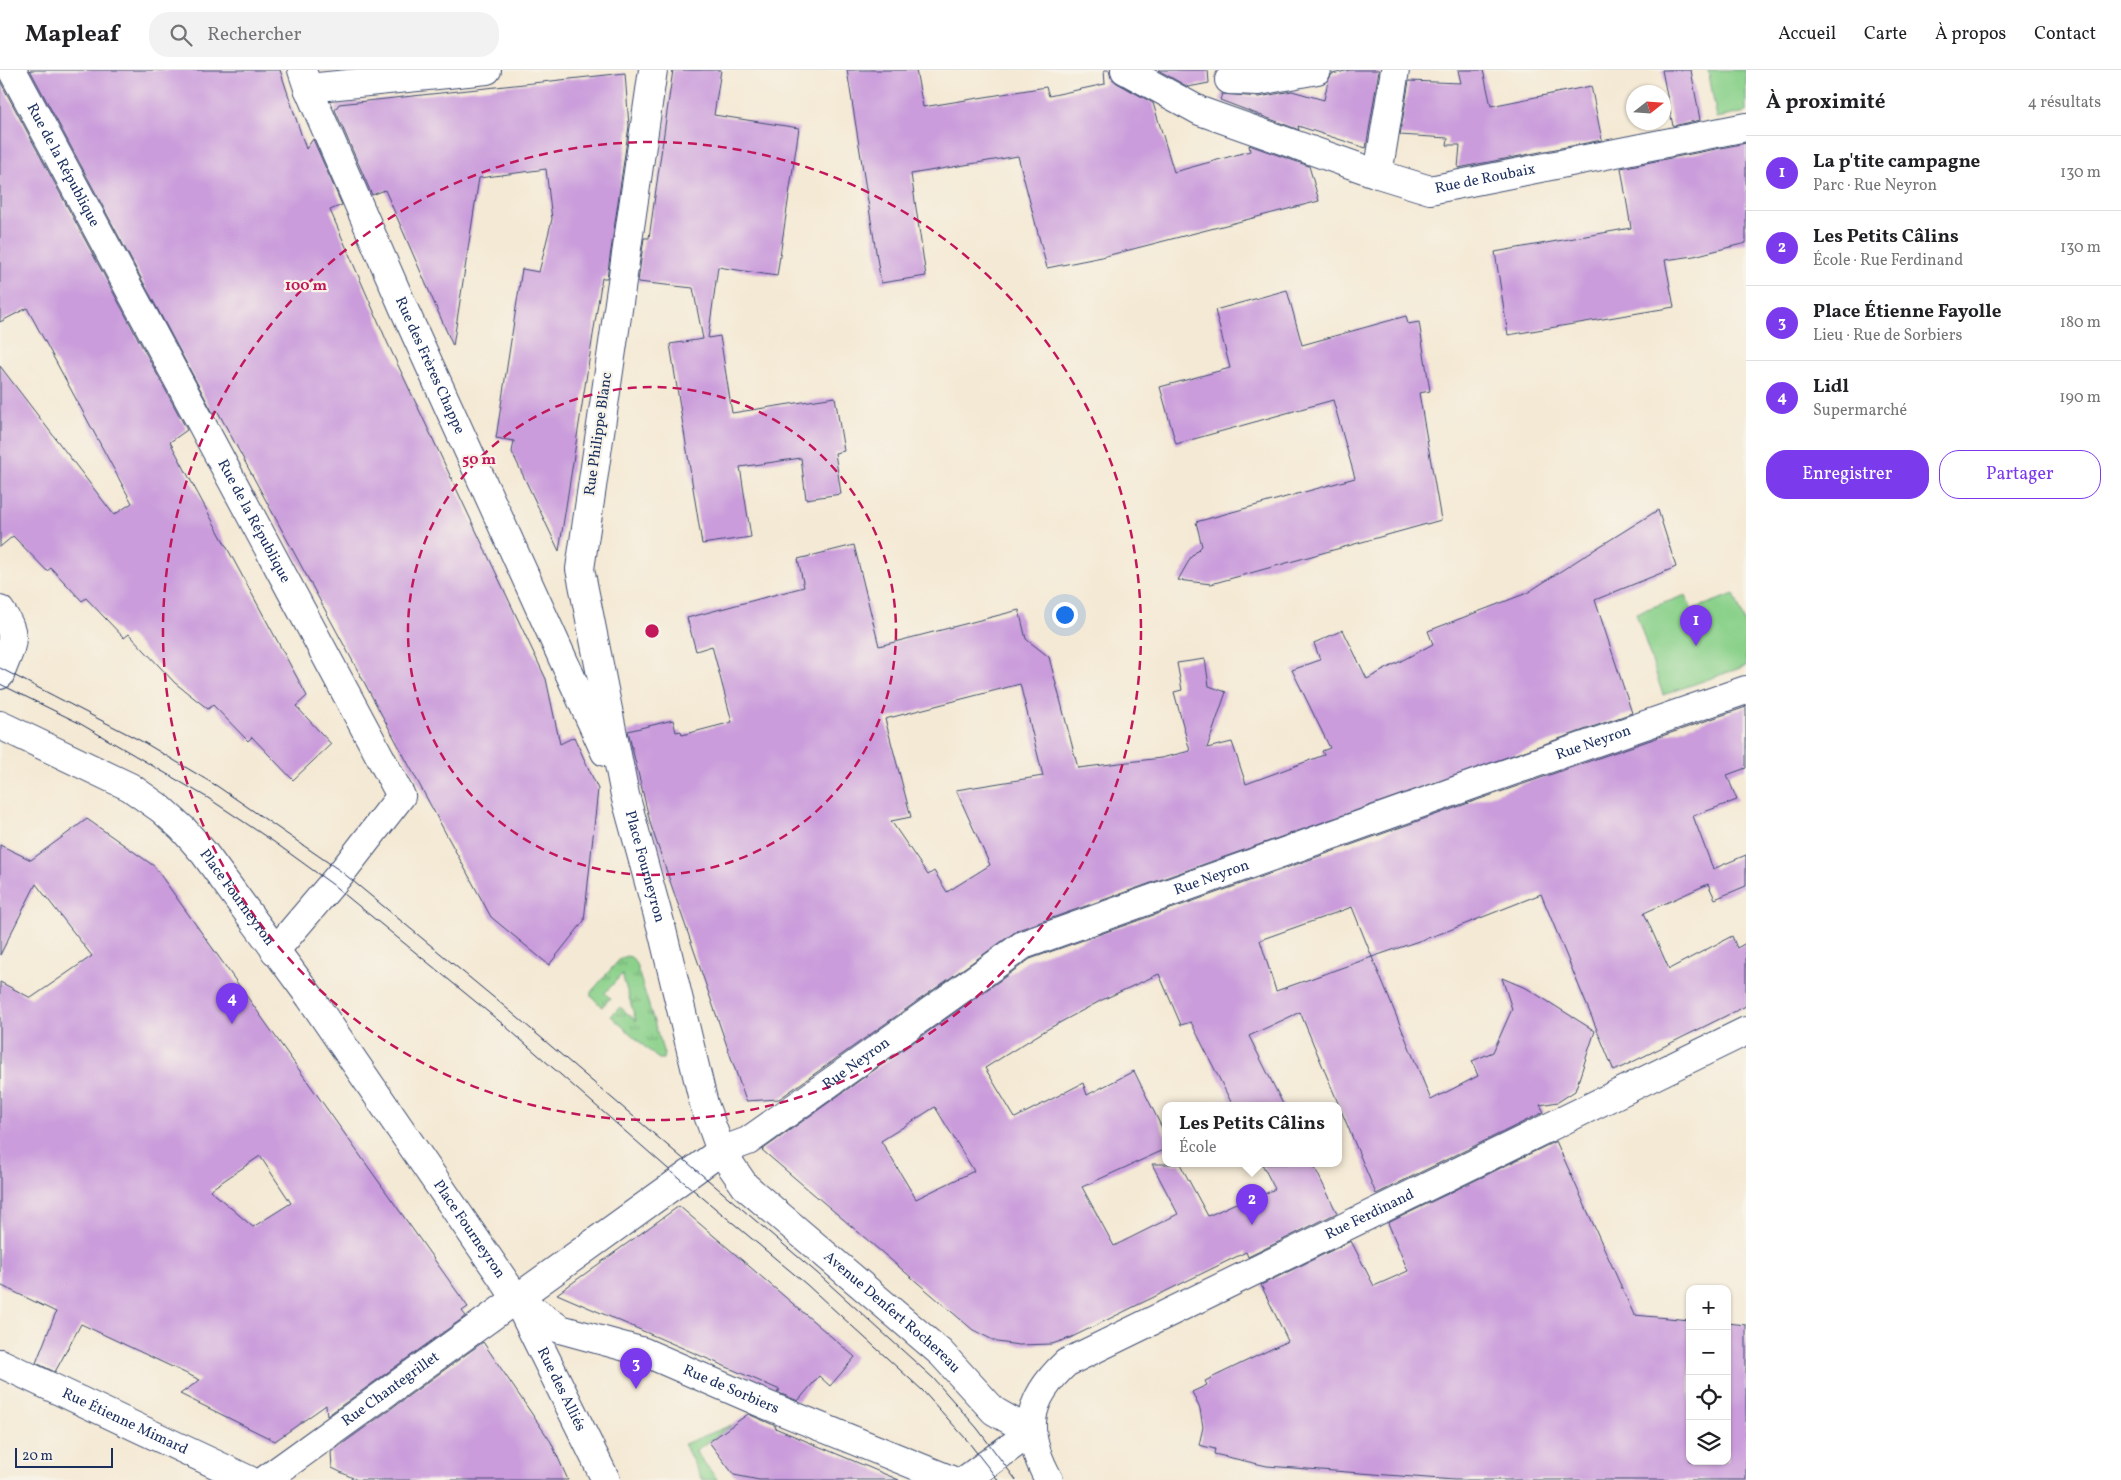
<!DOCTYPE html>
<html lang="fr">
<head>
<meta charset="utf-8">
<style>
  :root { --surface:#fff; --page:#f2f2f2; --text:#202124; --muted:#757577; --line:#e0e0e0; --accent:#7c3aed }
  body { margin:0; font-family:Vollkorn,serif; background:var(--page); color:var(--text) }
  .controls { position:absolute; right:15px; bottom:15px; display:grid; overflow:hidden; border-radius:10px; box-shadow:0 1px 4px #0004 }
  .controls button { width:45px; height:45px; display:grid; place-items:center; padding:0; border:0; border-bottom:1px solid var(--line); background:var(--surface); color:var(--text); font:25px sans-serif }
  .compass { position:absolute; left:1626px; top:15px; width:45px; height:45px; border-radius:50%; background:var(--surface); box-shadow:0 1px 4px #0004; rotate:73deg }
  .scale { position:absolute; left:15px; bottom:12px; width:98px; box-sizing:border-box; padding-left:5px; border:2px solid #1b2f5e; border-top:0; font-size:14px; line-height:18px; white-space:nowrap; color:#1b2f5e; -webkit-text-stroke:4px #f7f3e8; paint-order:stroke }
  .you { position:absolute; left:1064px; top:544px; width:18px; height:18px; margin:-12px; border:4px solid #fff; border-radius:50%; background:#1a73e8; box-shadow:0 0 0 8px #1a73e833 }
  .badge { display:grid; place-items:center; width:32px; height:32px; border-radius:50%; background:var(--accent); color:#fff; font-size:16px; font-weight:700 }
  .pin { position:absolute; translate:-50% -41px; filter:drop-shadow(0 1px 2px #0008) }
  .pin::after { content:''; position:absolute; top:26px; width:18px; height:15px; background:inherit; clip-path:polygon(0 0,100% 0,50% 100%) }
  .popup { position:absolute; left:1162px; top:1032px; width:180px; height:65px; box-sizing:border-box; display:grid; place-content:center; border-radius:10px; background:var(--surface); filter:drop-shadow(0 1px 4px #0005); font-size:16px; white-space:nowrap; color:var(--muted) }
  .popup b { font-size:19px; color:var(--text) }
  .popup::after { content:''; position:absolute; left:50%; top:100%; margin-left:-10px; border:10px solid transparent; border-top-color:var(--surface) }
  .list { margin:0; padding:0; list-style:none }
  h2 { display:flex; justify-content:space-between; align-items:center; height:65px; margin:0; padding:0 20px; font-size:21px }
  h2 small { font-size:16px; font-weight:400; color:var(--muted) }
  .list li { display:grid; grid-template-columns:32px 1fr auto; gap:15px; align-items:center; box-sizing:border-box; height:75px; padding:0 20px; border-top:1px solid var(--line) }
  .list b { display:block; font-size:19px; white-space:nowrap }
  .list p { margin:0; font-size:16px; white-space:nowrap; color:var(--muted) }
  .list em { font-size:16px; font-style:normal; color:var(--muted) }
  .actions { display:flex; gap:10px; padding:15px 20px }
  .actions a { flex:1; padding:11px 0; border:1px solid var(--accent); border-radius:20px; text-align:center; font-size:18px; color:var(--accent) }
  .actions .main { background:var(--accent); color:#fff }
  .icon { flex:none; width:28px; height:28px; fill:none; stroke:currentColor; stroke-width:2; stroke-linecap:round; stroke-linejoin:round }
  .map { position:relative; flex:none; width:1746px; height:1410px; overflow:hidden }
  header { display:flex; align-items:center; gap:30px; box-sizing:border-box; height:70px; padding:0 25px; background:var(--surface); border-bottom:1px solid var(--line) }
  header strong { font-size:24px }
  nav { display:flex; gap:28px; margin-inline-start:auto; font-size:18px }
  .search { width:350px; height:45px; background:var(--page); display:flex; align-items:center; gap:12px; box-sizing:border-box; padding:0 18px; border-radius:20px; color:var(--muted); font-size:19px }
  main { display:flex }
  aside { flex:1; background:var(--surface) }
  .map>svg:first-child { display:block }
  .grass { fill:url(#grass-tufts); stroke:#538074 }
  .garden { fill:#8bd18b; stroke:#538074 }
  .building { fill:#ca9cdb; fill-rule:evenodd }
  .lines { fill:none; stroke-linecap:round; stroke-linejoin:round }
  .minor-casing { stroke:#3c4b70; stroke-width:30 }
  .secondary-casing { stroke:#3c4b70; stroke-width:30 }
  .minor { stroke:#fff; stroke-width:28 }
  .secondary { stroke:#fff; stroke-width:28 }
  .tram { stroke:#1b2f5e; stroke-width:1 }
  .ring { fill:none; stroke:#c2185b; stroke-width:2.5; stroke-dasharray:9 6 }
  .labels { text-anchor:middle; dominant-baseline:central; stroke-width:4.5; stroke-linejoin:round; paint-order:stroke }
  .street-label { font-size:15px; fill:#1b2f5e; stroke:#f7f3e8 }
  .centre { fill:#c2185b; stroke:#f7f3e8; stroke-width:2.5 }
  .ring-label { font-size:15px; text-anchor:middle; font-weight:bold; fill:#c2185b; stroke:#f7f3e8; stroke-width:4.5; stroke-linejoin:round; paint-order:stroke }
</style>
</head>
<body>
<header>
<strong>Mapleaf</strong>
<div class="search"><svg class="icon" aria-label="search" viewBox="0 0 24 24"><circle cx="10" cy="10" r="6"/><path d="M15 15l6 6"/></svg>Rechercher</div>
<nav><a>Accueil</a><a>Carte</a><a>À propos</a><a>Contact</a></nav>
</header>
<main>
<div class="map">
<svg width="1746" height="1410" viewBox="0 0 1746 1410">
  <defs>
    <pattern id="grass-tufts" width="24" height="20" patternUnits="userSpaceOnUse" patternTransform="scale(1.25)"><rect width="24" height="20" fill="#8bd18b"/><path d="M3 7l-1-3M5 7V3M7 7l1-3M15 17l-1-3M17 17v-4M19 17l1-3" fill="none" stroke="#71aa75"/></pattern>
  </defs>
  <rect width="100%" height="100%" fill="#f7f3e8"/>
  <filter id="ink" filterUnits="userSpaceOnUse"><feTurbulence type="fractalNoise" baseFrequency=".02" numOctaves="2"/><feDisplacementMap in="SourceGraphic" scale="10" xChannelSelector="R" yChannelSelector="G"/><feConvolveMatrix kernelMatrix="1 2 1 2 8 2 1 2 1" color-interpolation-filters="sRGB"/></filter>
  <filter id="wash" filterUnits="userSpaceOnUse"><feTurbulence type="fractalNoise" baseFrequency=".0096" numOctaves="4" result="noise"/><feDisplacementMap in="SourceGraphic" scale="20" xChannelSelector="R" yChannelSelector="G"/><feGaussianBlur stdDeviation="1.12" result="paint"/><feColorMatrix in="noise" values="0 0 0 0 0 0 0 0 0 0 0 0 0 0 0 0 0 1.4 0 .05"/><feComposite in="paint" operator="in"/></filter>
  <g filter="url(#wash)">
    <rect width="100%" height="100%" fill="#f4e9d4"/>
    <polygon class="grass" points="626,886 631,887 636,894 664,984 663,989 659,989 656,987 611,946 620,937 636,951 622,904 605,923 610,928 602,937 591,926 591,922 619,890"/>
    <g class="garden">
      <polygon points="1708,0 1746,0 1746,42 1717,48"/>
      <polygon points="1734,524 1746,556 1746,596 1663,625 1636,543 1686,525 1691,540"/>
      <polygon points="734,1354 695,1381 718,1410 702,1410 684,1374"/>
    </g>
    <g id="blocks">
      <g class="building">
        <polygon points="30,0 280,0 306,79 313,69 342,135 330,140 388,274 546,609 560,674 574,667 598,719 584,851 549,895 491,847 217,340 213,343"/>
        <polygon points="673,0 721,0 714,45 799,58 777,206 718,197 708,268 720,266 732,343 835,327 844,381 835,383 841,424 806,429 801,388 740,397 751,467 702,474 670,274 703,269 693,218 638,212 644,168 649,168"/>
        <polygon points="847,0 916,0 923,37 1046,17 1049,26 1105,14 1104,0 1109,0 1111,8 1117,13 1153,33 1174,102 1250,81 1249,75 1309,96 1319,131 1102,187 1047,198 1018,86 911,104 926,206 881,213"/>
        <polygon points="1158,0 1208,0 1209,13 1188,17"/>
        <polygon points="1350,0 1379,0 1366,78 1298,56 1299,60 1220,30 1222,24 1259,27 1292,21 1324,30 1328,11 1332,4"/>
        <polygon points="1458,0 1483,0 1491,36 1591,16 1602,70 1458,98 1460,75 1447,75 1448,68 1400,65 1409,11 1461,13"/>
        <polygon points="1662,0 1691,0 1700,50 1673,56"/>
        <polygon points="625,3 629,56 607,208 602,208 559,481 512,382 514,371 496,368 522,199 539,202 552,149 546,99 479,108 453,276 385,120 372,125 335,40 339,34"/>
        <polygon points="0,11 187,360 170,372 307,626 296,636 331,674 293,710 252,667 248,671 213,635 208,639 175,613 129,564 124,568 86,528 82,531 51,498 47,501 13,466 0,477 0,296 114,445 132,433 27,238 0,252"/>
        <polygon points="1746,73 1746,173 1694,186 1665,190 1674,237 1508,265 1495,182 1631,158 1621,98"/>
        <polygon points="1287,220 1302,275 1406,246 1408,254 1419,252 1430,321 1419,323 1441,450 1211,514 1178,510 1191,487 1202,476 1196,452 1355,408 1333,330 1176,374 1160,317 1230,298 1215,240"/>
        <path d="M 1658,440 L 1676,497 L 1595,530 L 1632,643 L 1018,860 L 779,1029 L 746,1031 L 651,756 L 628,661 L 673,650 L 676,662 L 681,661 L 682,665 L 732,652 L 712,576 L 696,581 L 687,548 L 804,517 L 798,489 L 854,475 L 879,576 L 1019,540 L 1026,569 L 1049,587 L 1078,698 L 1161,688 L 1190,681 L 1174,622 L 1182,620 L 1177,593 L 1205,589 L 1209,616 L 1226,622 L 1207,678 L 1232,672 L 1246,714 L 1324,685 L 1322,681 L 1330,678 L 1292,600 L 1320,590 L 1314,573 L 1343,560 L 1367,609 L 1433,574 L 1428,561 L 1527,523 L 1581,488 ZM 1020,614 L 1043,706 L 956,720 L 990,795 L 947,822 L 934,801 L 928,805 L 891,751 L 911,747 L 885,649 Z"/>
        <path d="M 1746,637 L 1746,698 L 1727,705 L 1737,730 L 1693,746 L 1713,799 L 1746,785 L 1746,816 L 1715,829 L 1708,814 L 1644,843 L 1669,899 L 1732,866 L 1737,878 L 1746,873 L 1746,936 L 1614,1001 L 1541,824 L 1445,862 L 1372,887 L 1431,1030 L 1478,1006 L 1472,991 L 1493,982 L 1512,939 L 1502,908 L 1528,919 L 1595,961 L 1575,1021 L 1558,1032 L 1540,1035 L 1544,1042 L 1376,1124 L 1300,942 L 1249,966 L 1284,1036 L 1233,1036 L 1191,952 L 1181,955 L 1159,904 L 1102,930 L 1046,960 L 985,998 L 1015,1048 L 1083,1013 L 1087,1025 L 1134,1001 L 1166,1066 L 1166,1079 L 1082,1117 L 1114,1176 L 1178,1144 L 1152,1094 L 1180,1094 L 1208,1146 L 1236,1133 L 1242,1135 L 1275,1119 L 1262,1094 L 1313,1094 L 1337,1143 L 1248,1187 L 1246,1182 L 1070,1268 L 1052,1274 L 1019,1275 L 997,1272 L 973,1260 L 762,1080 L 1030,889 L 1480,729 ZM 1352,837 L 1372,887 L 1276,921 L 1260,870 ZM 935,1037 L 974,1101 L 916,1129 L 881,1071 Z"/>
        <path d="M 87,749 L 154,796 L 468,1237 L 462,1241 L 466,1246 L 327,1346 L 326,1335 L 275,1371 L 180,1324 L 200,1310 L 81,1254 L 55,1302 L 36,1293 L 56,1242 L 0,1215 L 0,912 L 31,928 L 92,886 L 36,814 L 0,885 L 0,775 L 31,790 ZM 260,1086 L 291,1133 L 253,1157 L 210,1120 Z"/>
        <polygon points="1556,1071 1634,1245 1690,1250 1690,1391 1727,1391 1727,1253 1746,1255 1746,1410 1454,1410 1267,1396 1214,1384 1215,1379 1199,1375 1203,1357 1200,1339 1192,1322 1207,1315 1205,1311 1288,1271 1261,1215 1351,1171 1374,1216 1408,1201 1388,1153"/>
        <polygon points="679,1136 855,1287 830,1316 819,1306 798,1331 777,1322 780,1320 557,1224"/>
        <polygon points="483,1272 551,1372 568,1410 357,1410 332,1398 331,1382"/>
        <polygon points="748,1344 776,1356 775,1358 899,1410 759,1410 734,1405 709,1372"/>
      </g>
    </g>
  </g>
  <g filter="url(#ink)">
    <use href="#blocks" fill-opacity="0" stroke="#3c4b70" stroke-width="1"/>
    <g class="lines">
      <defs>
        <g id="minor">
          <path id="s1" d="M 12,0 L 401,726 L 342,802 L 275,881"/>
          <path id="s2" d="M 302,0 L 308,18 L 404,239 L 605,682"/>
          <path id="s3" d="M 653,0 L 580,499 L 625,725 L 662,860 L 704,1034 L 721,1081 L 745,1116 L 941,1283 L 994,1341 L 1031,1362"/>
          <path id="s4" d="M 1125,0 L 1200,41 L 1378,104 L 1430,120 L 1746,57"/>
          <polyline points="1229,10 1259,11 1317,0"/>
          <polyline points="308,18 487,0"/>
          <polyline points="1378,104 1395,0"/>
          <path d="M 0,540 C 21,568 10,576 0,605"/>
          <path id="s5" d="M 0,655 L 130,717 L 161,739 L 183,759 L 204,783 L 310,927 L 516,1228 L 606,1410"/>
          <path id="s6" d="M 519,1230 L 560,1259 L 644,1282 L 757,1331 L 951,1410"/>
          <path id="s7" d="M 265,1410 L 721,1081 L 748,1071 L 1023,875 L 1475,714 L 1746,620"/>
          <polyline points="965,1410 1031,1362"/>
          <path id="s8" d="M 1049,1410 C 1023,1362 1025,1331 1066,1293 L 1746,961"/>
        </g>
        <g id="secondary">
          <path id="s9" d="M 0,1293 L 249,1410"/>
        </g>
      </defs>
      <use href="#minor" class="minor-casing"/>
      <use href="#secondary" class="secondary-casing"/>
      <use href="#minor" class="minor"/>
      <use href="#secondary" class="secondary"/>
      <g class="tram">
        <polyline points="0,598 145,673 217,716 342,802 504,936 817,1203 933,1308 977,1358 1016,1410"/>
        <polyline points="0,614 79,653 208,728 274,772 332,814 504,955 667,1098 806,1214 922,1320 966,1369 998,1410"/>
      </g>
    </g>
  </g>
  <g class="ring">
    <circle cx="652" cy="561" r="244"/>
    <circle cx="652" cy="561" r="489"/>
  </g>
  <g class="labels">
    <g class="street-label">
      <text stroke="none"><textPath href="#s1" startOffset="108">Rue de la République</textPath></text>
      <text stroke="none"><textPath href="#s4" startOffset="385">Rue de Roubaix</textPath></text>
      <text stroke="none"><textPath href="#s2" startOffset="322">Rue des Frères Chappe</textPath></text>
      <text transform="translate(599 364) rotate(-82)">Rue Philippe Blanc</text>
      <text stroke="none"><textPath href="#s1" startOffset="512">Rue de la République</textPath></text>
      <text stroke="none"><textPath href="#s7" startOffset="1534">Rue Neyron</textPath></text>
      <text stroke="none"><textPath href="#s3" startOffset="809">Place Fourneyron</textPath></text>
      <text stroke="none"><textPath href="#s7" startOffset="1129">Rue Neyron</textPath></text>
      <text stroke="none"><textPath href="#s5" startOffset="299">Place Fourneyron</textPath></text>
      <text stroke="none"><textPath href="#s7" startOffset="724">Rue Neyron</textPath></text>
      <text stroke="none"><textPath href="#s8" startOffset="469">Rue Ferdinand</textPath></text>
      <text stroke="none"><textPath href="#s5" startOffset="704">Place Fourneyron</textPath></text>
      <text stroke="none"><textPath href="#s3" startOffset="1340">Avenue Denfert Rochereau</textPath></text>
      <text stroke="none"><textPath href="#s7" startOffset="155">Rue Chantegrillet</textPath></text>
      <text stroke="none"><textPath href="#s5" startOffset="889">Rue des Alliés</textPath></text>
      <text stroke="none"><textPath href="#s6" startOffset="232">Rue de Sorbiers</textPath></text>
      <text stroke="none"><textPath href="#s9" startOffset="138">Rue Étienne Mimard</textPath></text>
    </g>
  </g>
  <circle cx="652" cy="561" r="8" class="centre"/>
  <g class="ring-label">
    <text x="306" y="220">100 m</text>
    <text x="479" y="394">50 m</text>
  </g>
</svg>
<div class="controls">
<button>+</button>
<button>−</button>
<button><svg class="icon" aria-label="locate" viewBox="0 0 24 24"><circle cx="12" cy="12" r="6"/><path d="M12 2v4M12 18v4M2 12h4M18 12h4"/></svg></button>
<button><svg class="icon" aria-label="layers" viewBox="0 0 24 24"><path d="M12 4l9 5-9 5-9-5zM3 14l9 5 9-5"/></svg></button>
</div>
<svg class="compass" viewBox="-18 -18 36 36"><path d="M0-13l5 13h-10z" fill="#e53935"/><path d="M0 13l5-13h-10z" fill="#757577"/></svg>
<div class="scale">20 m</div>
<div class="you"></div>
<div class="pin badge" style="left:1696px;top:576px">1</div>
<div class="pin badge" style="left:1252px;top:1155px">2</div>
<div class="popup"><b>Les Petits Câlins</b>École</div>
<div class="pin badge" style="left:636px;top:1319px">3</div>
<div class="pin badge" style="left:232px;top:954px">4</div>
</div>
<aside>
<h2>À proximité<small>4 résultats</small></h2>
<ul class="list">
<li><span class="badge">1</span><div><b>La p'tite campagne</b><p>Parc · Rue Neyron</p></div><em>130 m</em></li>
<li><span class="badge">2</span><div><b>Les Petits Câlins</b><p>École · Rue Ferdinand</p></div><em>130 m</em></li>
<li><span class="badge">3</span><div><b>Place Étienne Fayolle</b><p>Lieu · Rue de Sorbiers</p></div><em>180 m</em></li>
<li><span class="badge">4</span><div><b>Lidl</b><p>Supermarché</p></div><em>190 m</em></li>
</ul>
<div class="actions"><a class="main">Enregistrer</a><a>Partager</a></div>
</aside>
</main>
</body>
</html>
